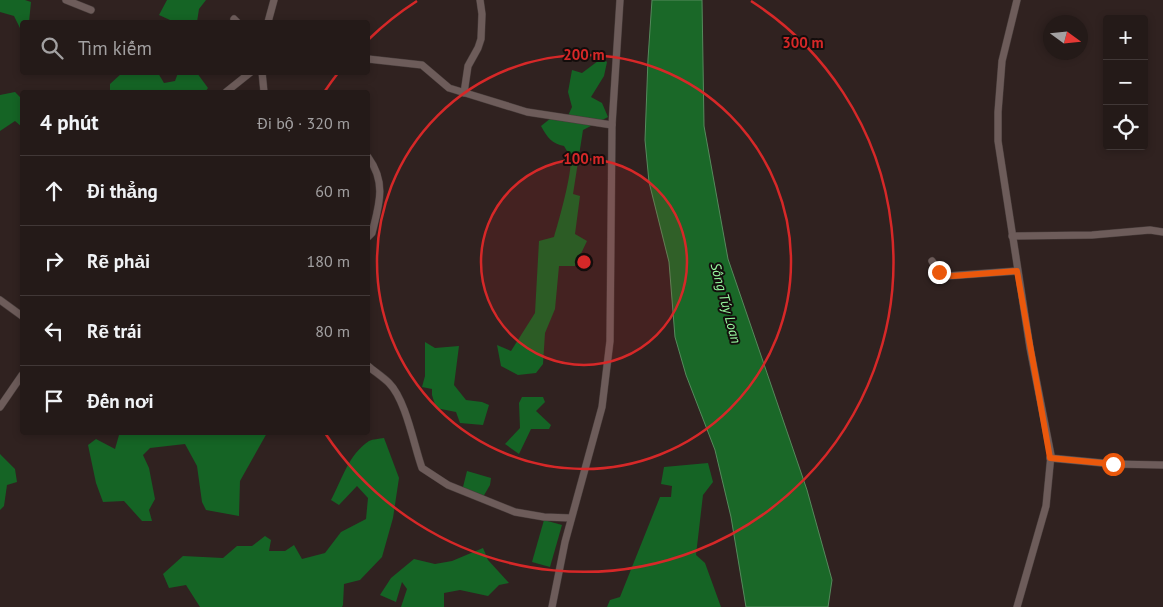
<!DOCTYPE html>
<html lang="vi">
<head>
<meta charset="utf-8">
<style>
  :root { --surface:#241a18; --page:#302725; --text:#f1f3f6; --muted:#a3a1a2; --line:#413837 }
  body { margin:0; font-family:"PT Sans",sans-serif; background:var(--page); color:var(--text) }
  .controls { position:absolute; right:15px; top:15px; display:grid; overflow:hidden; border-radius:5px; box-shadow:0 2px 8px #0003 }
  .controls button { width:45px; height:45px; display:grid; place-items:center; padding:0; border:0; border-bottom:1px solid var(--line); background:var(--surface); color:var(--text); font:25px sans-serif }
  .compass { position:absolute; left:1043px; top:15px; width:45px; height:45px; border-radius:50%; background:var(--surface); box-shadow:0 2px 8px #0003; rotate:105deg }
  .stop { position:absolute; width:15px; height:15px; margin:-11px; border:4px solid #ea580c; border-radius:50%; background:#fff }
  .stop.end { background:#ea580c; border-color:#fff; box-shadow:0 1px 5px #0008 }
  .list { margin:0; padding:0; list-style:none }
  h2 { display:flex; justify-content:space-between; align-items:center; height:65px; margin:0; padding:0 20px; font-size:21px }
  h2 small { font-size:16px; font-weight:400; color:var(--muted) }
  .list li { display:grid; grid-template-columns:32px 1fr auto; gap:15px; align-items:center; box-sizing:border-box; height:70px; padding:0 20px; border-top:1px solid var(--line) }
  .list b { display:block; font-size:19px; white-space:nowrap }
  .list em { font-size:16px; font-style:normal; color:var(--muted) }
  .icon { flex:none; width:28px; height:28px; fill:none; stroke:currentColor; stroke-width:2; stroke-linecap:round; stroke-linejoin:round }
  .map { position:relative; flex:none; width:1163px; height:607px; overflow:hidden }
  .search { position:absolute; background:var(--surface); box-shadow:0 2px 8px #0003; left:20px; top:20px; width:350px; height:55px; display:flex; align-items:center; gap:12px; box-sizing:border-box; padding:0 18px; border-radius:5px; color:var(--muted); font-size:19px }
  .panel { position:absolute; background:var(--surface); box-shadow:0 2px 8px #0003; left:20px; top:90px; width:350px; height:345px; border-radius:5px }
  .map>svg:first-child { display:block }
  .forest { fill:#156425 }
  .water { fill:#1a6828; stroke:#568a5d }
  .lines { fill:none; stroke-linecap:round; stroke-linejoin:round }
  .minor-casing { stroke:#483d3b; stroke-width:8 }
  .minor { stroke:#6d5c5a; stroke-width:7 }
  .route { stroke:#ea580c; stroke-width:6 }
  .ring { fill:none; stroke:#d62828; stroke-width:2.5 }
  .labels { text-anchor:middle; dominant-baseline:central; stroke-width:4; stroke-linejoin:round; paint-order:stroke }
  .water-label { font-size:14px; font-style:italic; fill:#98f9a0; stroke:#130d0c }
  .centre { fill:#d62828; stroke:#130d0c; stroke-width:2.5 }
  .ring-label { font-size:15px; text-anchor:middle; font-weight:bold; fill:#d62828; stroke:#130d0c; stroke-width:4; stroke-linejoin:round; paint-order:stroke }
</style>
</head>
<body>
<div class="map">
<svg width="1163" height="607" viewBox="0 0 1163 607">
  <rect width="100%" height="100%" fill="#302220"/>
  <g class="forest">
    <polygon points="0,0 25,0 31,2 29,22 22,22 22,26 20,28 14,16 0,12"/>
    <polygon points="167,0 206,0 199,9 197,22 171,22 170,20 159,15"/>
    <path d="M 602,58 L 607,62 L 604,76 L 591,97 L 602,103 L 608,117 L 583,130 L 573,194 L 580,196 L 575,234 L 587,241 L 575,266 L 559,266 L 555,309 L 545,333 L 543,364 L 536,373 L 518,375 L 501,366 L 497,345 L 511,351 L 535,313 L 539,241 L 554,237 C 558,224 574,168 570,157 C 569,153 566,150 564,146 C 552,144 547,137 541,126 L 551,118 L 566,120 L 572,107 L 568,92 L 572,70 L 582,73 Z"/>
    <polygon points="122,73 158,73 164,83 175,81 178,73 197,73 208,88 205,92 110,92 110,84"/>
    <polygon points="15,92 22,99 22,127 15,121 0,131 0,95"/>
    <polygon points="425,342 435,348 459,346 454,385 466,400 482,402 489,405 483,425 460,423 456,412 436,408 432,395 432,389 422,387 425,376"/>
    <polygon points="522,397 543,397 545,402 536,411 551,425 549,429 531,429 519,454 505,444 520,428 519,403"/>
    <polygon points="132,432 267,433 240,481 239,516 206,510 202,502 197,466 185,444 150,448 143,455 149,468 155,499 149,510 152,521 142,521 124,501 103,502 96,483 88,445 96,439 115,449 119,435"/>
    <path d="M 384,438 L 399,478 L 393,518 L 382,557 L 360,580 L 344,584 L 343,605 L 342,607 L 200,607 L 186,585 L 169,588 L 163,574 L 183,556 L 223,558 L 237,546 L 252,546 L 265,536 L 271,540 L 269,551 L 285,551 L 294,545 L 302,559 L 325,553 L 341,532 L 366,519 L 368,498 L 357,486 L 339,505 L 331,500 C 342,480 348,455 369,441 C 373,439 379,439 384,438 Z"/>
    <polygon points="0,454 15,469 17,482 7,485 4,506 0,510"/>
    <polygon points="708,463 713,482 703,495 696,555 705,563 721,607 607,607 610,600 620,597 660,497 671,497 672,486 661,484 664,467"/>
    <polygon points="467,471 491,478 490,485 483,497 463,487"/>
    <polygon points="544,520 562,525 550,567 532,562"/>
    <polygon points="483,548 488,560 509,583 499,585 488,596 460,590 444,593 444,607 401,607 407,589 402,582 396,602 380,595 391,578 414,559 435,564 452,561"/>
  </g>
  <polygon class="water" points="652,0 702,0 704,126 728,259 807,490 832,580 828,607 746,607 731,517 715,450 686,375 675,337 669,262 649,182 645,140 648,59"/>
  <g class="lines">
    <defs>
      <g id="minor">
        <polyline points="66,0 91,10"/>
        <polyline points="1017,0 1002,61 998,112 998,141 1030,348 1051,455 1046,506 1017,607"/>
        <polyline points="234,19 237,22"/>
        <polyline points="268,22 274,0"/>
        <polyline points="368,59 422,65 449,88 527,112 612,125"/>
        <polyline points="262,72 264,92"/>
        <polyline points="226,92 251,72"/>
        <polyline points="464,93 468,66 478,48 481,39 482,14 480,0"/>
        <path d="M 368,157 C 387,183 379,205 372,233 L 368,237"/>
        <polyline points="1012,236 1092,235 1150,230 1163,232"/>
        <polyline points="932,261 939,272 947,276 1017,271"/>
        <polyline points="0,300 22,316"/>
        <path d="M 368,366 C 375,372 383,377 389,383 C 406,400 414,446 422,468 L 448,485 L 515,512 L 544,517 L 571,518"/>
        <polyline points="0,407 22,375"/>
        <polyline points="1050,458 1113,464 1163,465"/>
        <polyline points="552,607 565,542 602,407 610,341 612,125 620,0"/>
      </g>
    </defs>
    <use href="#minor" class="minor-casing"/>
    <use href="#minor" class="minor"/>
  </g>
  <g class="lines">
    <polyline class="route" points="939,272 952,276 1017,271 1050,458 1113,464"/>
  </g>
  <circle cx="584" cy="262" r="103" fill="#d62828" fill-opacity=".12"/>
  <g class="ring">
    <circle cx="584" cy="262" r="103"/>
    <circle cx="584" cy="262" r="207"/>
    <path d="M325 91A310 310 0 0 1 338 73M369 39A310 310 0 0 1 417 1M751 1A310 310 0 1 1 325 433"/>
  </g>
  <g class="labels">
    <g class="water-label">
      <text transform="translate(726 303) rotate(75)">Sông Túy Loan</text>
    </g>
  </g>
  <circle cx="584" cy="262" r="8" class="centre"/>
  <g class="ring-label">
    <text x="803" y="48">300 m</text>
    <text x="584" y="60">200 m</text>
    <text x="584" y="164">100 m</text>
  </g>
</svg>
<div class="controls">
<button>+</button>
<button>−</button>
<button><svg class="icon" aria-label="locate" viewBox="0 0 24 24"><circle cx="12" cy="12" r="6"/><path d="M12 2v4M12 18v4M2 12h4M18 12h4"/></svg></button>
</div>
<svg class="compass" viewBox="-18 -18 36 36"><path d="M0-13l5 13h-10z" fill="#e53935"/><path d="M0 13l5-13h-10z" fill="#a3a1a2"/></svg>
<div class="stop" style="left:1113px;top:464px"></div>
<div class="stop end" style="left:939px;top:272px"></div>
<div class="search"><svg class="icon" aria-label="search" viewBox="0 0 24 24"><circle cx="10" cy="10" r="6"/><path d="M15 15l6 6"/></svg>Tìm kiếm</div>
<section class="panel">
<h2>4 phút<small>Đi bộ · 320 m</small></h2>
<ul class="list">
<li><svg class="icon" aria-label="ahead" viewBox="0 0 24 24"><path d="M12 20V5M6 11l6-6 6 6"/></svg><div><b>Đi thẳng</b></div><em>60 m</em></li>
<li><svg class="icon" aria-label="right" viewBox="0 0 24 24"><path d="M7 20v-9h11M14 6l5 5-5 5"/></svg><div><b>Rẽ phải</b></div><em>180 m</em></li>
<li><svg class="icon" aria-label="left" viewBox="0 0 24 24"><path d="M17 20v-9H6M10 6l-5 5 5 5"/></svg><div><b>Rẽ trái</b></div><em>80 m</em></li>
<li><svg class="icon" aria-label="arrive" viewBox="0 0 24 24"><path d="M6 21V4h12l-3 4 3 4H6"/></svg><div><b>Đến nơi</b></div></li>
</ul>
</section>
</div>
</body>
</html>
